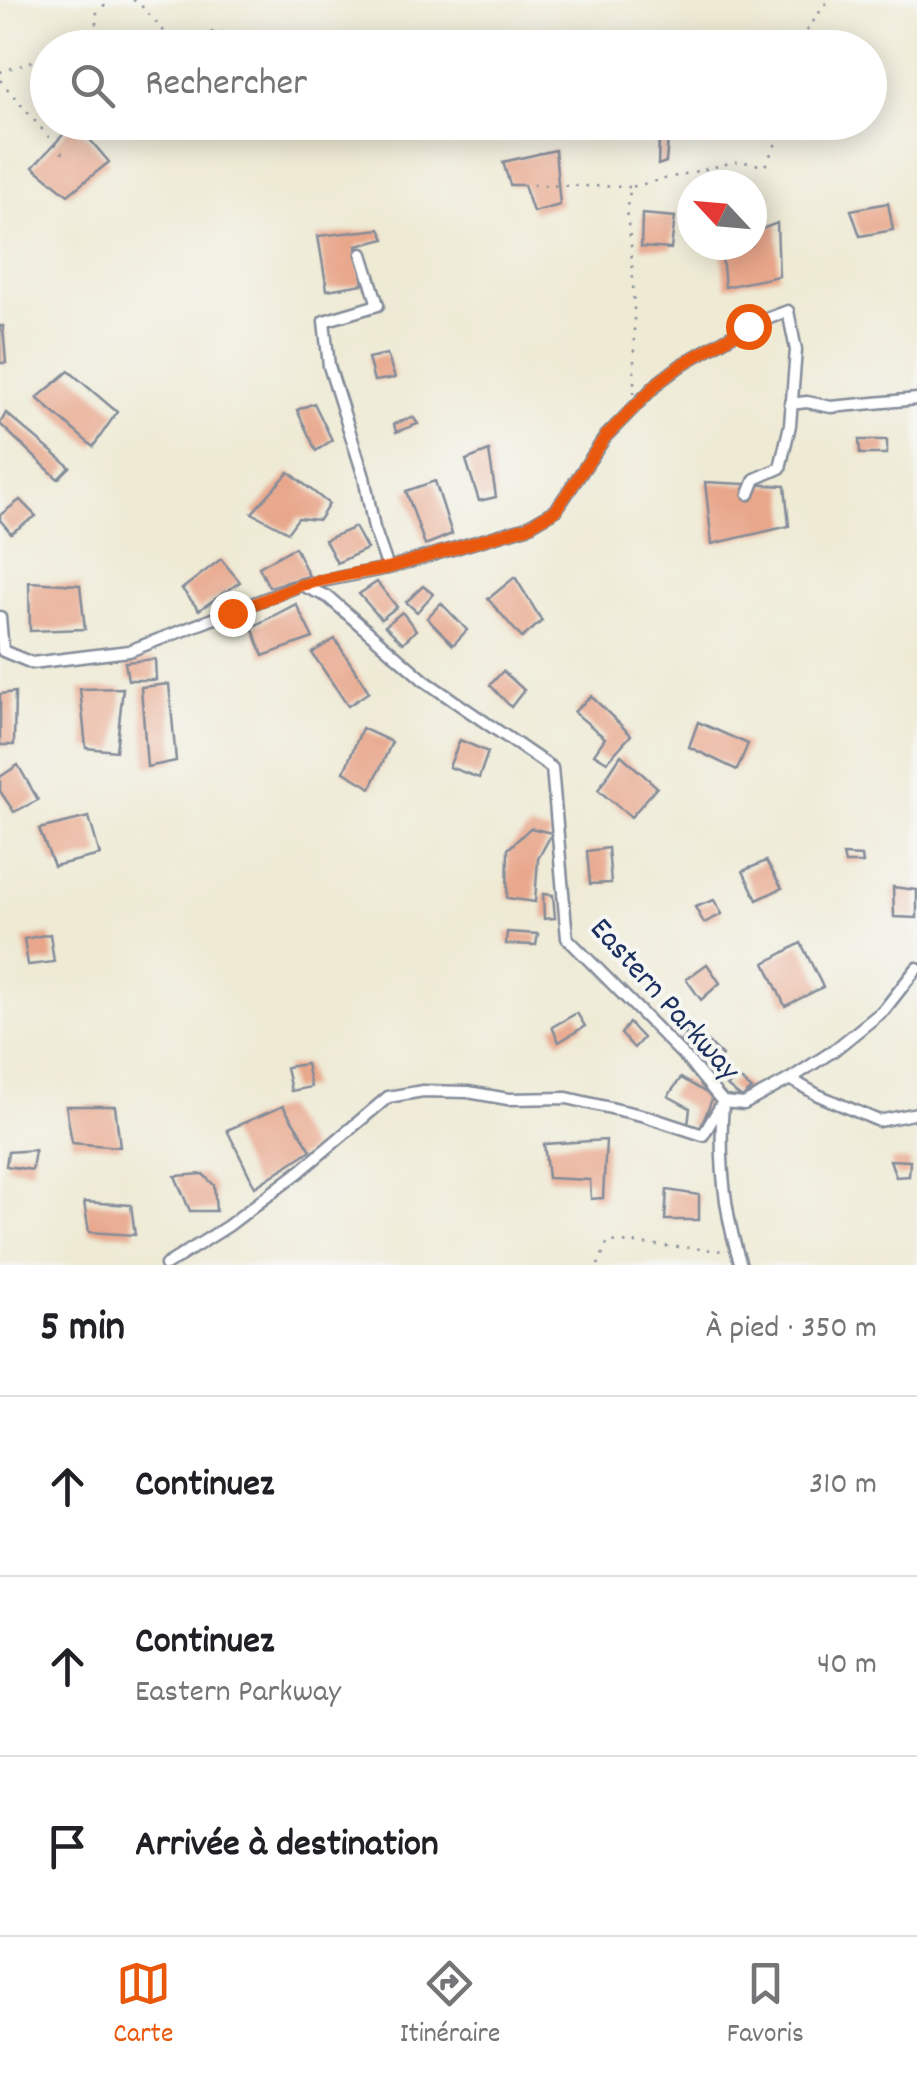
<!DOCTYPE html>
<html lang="fr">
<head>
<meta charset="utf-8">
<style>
  :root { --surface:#fff; --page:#f6f6f6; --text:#202124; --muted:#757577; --line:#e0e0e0; --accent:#ea580c }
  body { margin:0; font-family:Dekko,sans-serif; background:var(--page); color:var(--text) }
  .compass { position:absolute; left:677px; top:170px; width:90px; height:90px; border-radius:50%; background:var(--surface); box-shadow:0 5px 25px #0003; rotate:296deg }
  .stop { position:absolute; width:30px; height:30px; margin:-22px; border:8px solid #ea580c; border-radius:50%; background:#fff }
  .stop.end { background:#ea580c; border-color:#fff; box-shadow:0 2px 10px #0008 }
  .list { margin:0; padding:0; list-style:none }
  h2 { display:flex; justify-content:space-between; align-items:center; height:130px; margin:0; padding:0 40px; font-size:42px }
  h2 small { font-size:32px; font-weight:400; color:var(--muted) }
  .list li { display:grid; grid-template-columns:65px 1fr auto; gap:30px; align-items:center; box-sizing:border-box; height:180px; padding:0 40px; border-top:2px solid var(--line) }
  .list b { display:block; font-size:38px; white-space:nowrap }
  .list p { margin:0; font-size:32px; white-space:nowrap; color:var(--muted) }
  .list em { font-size:32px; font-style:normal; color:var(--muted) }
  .icon { flex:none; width:55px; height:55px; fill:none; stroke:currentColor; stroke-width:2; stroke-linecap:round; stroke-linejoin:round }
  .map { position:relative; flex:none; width:917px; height:1265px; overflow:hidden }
  .search { position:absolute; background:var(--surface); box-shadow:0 5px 25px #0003; left:30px; right:30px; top:30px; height:110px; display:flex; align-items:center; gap:25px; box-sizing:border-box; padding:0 35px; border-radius:55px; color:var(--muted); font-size:38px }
  .sheet { height:670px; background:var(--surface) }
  nav { display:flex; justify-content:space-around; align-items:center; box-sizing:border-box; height:140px; border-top:2px solid var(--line); background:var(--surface); font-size:28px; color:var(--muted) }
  nav a { display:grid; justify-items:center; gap:5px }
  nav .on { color:var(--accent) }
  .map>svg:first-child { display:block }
  .building { fill:#e8a68a }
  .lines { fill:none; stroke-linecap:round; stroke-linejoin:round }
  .minor-casing { stroke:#848c99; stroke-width:15 }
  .path { stroke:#848c99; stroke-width:2.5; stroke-dasharray:2.5 8; stroke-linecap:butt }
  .minor { stroke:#fff; stroke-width:10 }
  .route { stroke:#ea580c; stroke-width:12 }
  .labels { text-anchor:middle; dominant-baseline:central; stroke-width:8; stroke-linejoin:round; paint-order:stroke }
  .street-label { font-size:32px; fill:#1b2f5e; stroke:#f6f6f2 }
</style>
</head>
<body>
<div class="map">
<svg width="917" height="1265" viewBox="0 0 917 1265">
  <rect width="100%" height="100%" fill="#f6f6f2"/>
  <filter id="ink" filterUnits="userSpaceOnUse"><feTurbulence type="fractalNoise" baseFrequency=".01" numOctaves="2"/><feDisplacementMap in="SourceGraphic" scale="20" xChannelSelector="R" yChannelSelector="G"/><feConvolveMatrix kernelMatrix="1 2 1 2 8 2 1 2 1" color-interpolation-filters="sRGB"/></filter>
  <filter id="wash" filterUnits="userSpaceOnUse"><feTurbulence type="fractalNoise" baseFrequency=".0048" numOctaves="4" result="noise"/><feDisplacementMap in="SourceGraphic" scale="40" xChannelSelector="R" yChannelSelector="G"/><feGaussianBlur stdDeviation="2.25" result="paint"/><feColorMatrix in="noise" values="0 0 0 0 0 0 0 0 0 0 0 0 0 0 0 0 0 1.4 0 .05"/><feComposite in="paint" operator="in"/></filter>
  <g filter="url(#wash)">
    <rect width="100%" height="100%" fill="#eeead4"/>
    <g id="blocks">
      <g class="building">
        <polygon points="75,122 109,162 68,195 33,167"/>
        <polygon points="668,137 666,162 658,165 659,138"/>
        <polygon points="555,150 560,205 533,212 524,185 510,185 503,162"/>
        <polygon points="888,203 893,230 860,236 851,210"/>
        <polygon points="642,214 675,217 671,249 641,247"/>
        <polygon points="777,223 779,276 725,287 721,245 752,245 752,233"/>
        <polygon points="380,229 385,239 357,246 363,284 327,290 318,236"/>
        <polygon points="0,326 3,326 6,363 0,363"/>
        <polygon points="387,354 395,378 374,381 368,358"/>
        <polygon points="69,371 117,412 93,447 37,398"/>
        <polygon points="314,403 332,440 316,451 297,410"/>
        <polygon points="6,413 70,467 58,479 0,424"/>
        <polygon points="413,417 418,424 396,432 394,424"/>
        <polygon points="859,440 887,440 887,454 860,454"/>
        <polygon points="489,451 496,497 479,501 466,460"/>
        <polygon points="289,472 329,504 319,520 298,518 288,532 252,513"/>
        <polygon points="435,481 452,534 425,545 406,491"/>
        <polygon points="705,482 785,486 789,526 712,544"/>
        <polygon points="20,500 36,516 11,533 0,520 0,515"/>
        <polygon points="355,527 367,549 337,563 325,540"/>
        <polygon points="295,547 309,576 269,587 259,567"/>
        <polygon points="221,559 240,582 199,610 182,589"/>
        <polygon points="515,577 542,621 522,638 488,599"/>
        <polygon points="29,582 80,585 85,629 30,631"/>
        <polygon points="377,582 397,607 381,619 359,594"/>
        <polygon points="423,586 433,594 417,612 406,602"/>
        <polygon points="441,603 467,630 453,645 427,618"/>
        <polygon points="296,604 313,638 263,656 252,627"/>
        <polygon points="402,612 416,630 403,643 385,626"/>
        <polygon points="335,639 369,692 348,706 312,653"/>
        <polygon points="155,659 156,680 128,680 125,662"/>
        <polygon points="503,671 524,690 511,707 490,685"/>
        <polygon points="169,684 176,761 147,767 141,687"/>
        <polygon points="123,688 116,751 86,748 80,689"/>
        <polygon points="15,692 14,745 0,745 0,694"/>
        <polygon points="591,696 631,735 607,762 594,754 605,738 574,712"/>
        <polygon points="698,722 748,744 737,770 689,747"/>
        <polygon points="362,728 392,742 371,788 344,772"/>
        <polygon points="460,740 488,752 479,778 449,767"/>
        <polygon points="621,755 657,787 631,817 598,790"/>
        <polygon points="18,765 38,800 14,812 0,791 0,777"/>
        <polygon points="89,817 100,855 54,866 39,829"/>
        <polygon points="530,828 552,833 538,859 535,902 507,898 508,849"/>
        <polygon points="608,848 611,883 590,884 587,851"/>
        <polygon points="843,855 862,856 863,863 845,863"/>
        <polygon points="766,861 782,888 757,900 743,871"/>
        <polygon points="893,887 917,890 917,918 894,917"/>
        <polygon points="543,894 553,895 555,918 544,919"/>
        <polygon points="714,900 722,914 704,923 695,907"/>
        <polygon points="507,932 538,934 536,945 506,944"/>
        <polygon points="50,934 54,962 28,965 24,939"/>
        <polygon points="801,943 823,987 785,1006 765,963"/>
        <polygon points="707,964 720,983 701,1000 686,979"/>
        <polygon points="577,1013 585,1026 559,1042 552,1027"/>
        <polygon points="629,1023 643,1038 634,1048 621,1034"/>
        <polygon points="692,1027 722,1056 713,1068 681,1041"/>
        <polygon points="306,1064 311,1087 291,1091 286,1067"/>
        <polygon points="681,1078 713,1097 700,1129 688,1125 690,1108 668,1096"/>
        <polygon points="738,1078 752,1089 742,1098 727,1086"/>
        <polygon points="66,1106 115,1106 120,1147 72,1143"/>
        <polygon points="283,1106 311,1150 255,1187 227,1130"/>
        <polygon points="606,1140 603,1198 591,1199 590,1180 548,1178 544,1144"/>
        <polygon points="35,1150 32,1170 6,1166 8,1152"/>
        <polygon points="890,1160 910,1161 909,1176 896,1177"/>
        <polygon points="203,1174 214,1185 216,1211 190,1211 175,1176"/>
        <polygon points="667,1190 699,1195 699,1220 665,1220"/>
        <polygon points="84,1202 131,1205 135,1235 89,1232"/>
      </g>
    </g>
  </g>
  <g filter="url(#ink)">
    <use href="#blocks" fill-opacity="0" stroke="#848c99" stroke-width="2.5"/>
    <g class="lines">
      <defs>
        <g id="minor">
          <polyline points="362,254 378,305 324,321 329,366 364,477 374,528 388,568"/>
          <polyline points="790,404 807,402 831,407 917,399"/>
          <polyline points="302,585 388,568 527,527 556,510 606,436 659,382 684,363 748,326 788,311 796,350 790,425 780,468 755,479 749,494"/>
          <path d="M 0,617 L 3,651 L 32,663 L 129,651 L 301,585 L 328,597 L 425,681 L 552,768 L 567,938 L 688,1060 L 723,1102 C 719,1156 724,1214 741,1265"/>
          <polyline points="790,1079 833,1051 884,1010 917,968"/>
          <polyline points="166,1265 228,1226 299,1172 388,1097 423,1091 468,1092 508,1099 567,1098 645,1116 703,1135 723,1102 744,1104 790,1079 818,1095 879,1121 917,1113"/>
        </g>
      </defs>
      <use href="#minor" class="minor-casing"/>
      <g class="path">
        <polyline points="133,0 138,2 179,48"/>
        <polyline points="68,48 96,36 96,14 109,0"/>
        <polyline points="184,48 197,38 218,30 245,48"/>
        <polyline points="795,48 828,0"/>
        <polyline points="0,72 48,56"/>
        <polyline points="0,80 64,155"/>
        <polyline points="250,122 264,137"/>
        <polyline points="533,185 630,187"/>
        <polyline points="634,394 634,306 631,243 626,211 631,187 739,161 765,166 786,122"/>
        <polyline points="598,1265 608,1241 725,1251"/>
      </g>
      <use href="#minor" class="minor"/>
    </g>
  </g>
  <g class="lines" filter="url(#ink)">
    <polyline class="route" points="232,613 301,585 352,574 388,568 527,527 556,510 606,436 659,382 684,363 748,326"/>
  </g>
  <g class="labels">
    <g class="street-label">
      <text transform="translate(663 1001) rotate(48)">Eastern Parkway</text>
    </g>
  </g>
</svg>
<svg class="compass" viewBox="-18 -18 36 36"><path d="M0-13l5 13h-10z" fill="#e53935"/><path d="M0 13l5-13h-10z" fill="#757577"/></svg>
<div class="stop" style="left:748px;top:326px"></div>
<div class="stop end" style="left:232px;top:613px"></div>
<div class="search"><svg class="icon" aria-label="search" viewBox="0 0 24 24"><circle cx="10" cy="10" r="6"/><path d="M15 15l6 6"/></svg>Rechercher</div>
</div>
<section class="sheet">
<h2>5 min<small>À pied · 350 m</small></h2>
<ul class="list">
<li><svg class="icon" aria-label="ahead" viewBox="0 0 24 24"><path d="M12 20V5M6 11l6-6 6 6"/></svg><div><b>Continuez</b></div><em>310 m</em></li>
<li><svg class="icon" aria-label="ahead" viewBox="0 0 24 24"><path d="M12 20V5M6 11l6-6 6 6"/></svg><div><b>Continuez</b><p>Eastern Parkway</p></div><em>40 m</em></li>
<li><svg class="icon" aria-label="arrive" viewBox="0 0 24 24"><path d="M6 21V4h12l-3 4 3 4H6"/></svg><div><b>Arrivée à destination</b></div></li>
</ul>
</section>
<nav>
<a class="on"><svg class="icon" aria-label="map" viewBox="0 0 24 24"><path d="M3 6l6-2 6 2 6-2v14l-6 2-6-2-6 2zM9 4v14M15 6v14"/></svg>Carte</a>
<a><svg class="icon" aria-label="directions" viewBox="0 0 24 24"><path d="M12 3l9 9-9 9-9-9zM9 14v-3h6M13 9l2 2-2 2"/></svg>Itinéraire</a>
<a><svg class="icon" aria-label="saved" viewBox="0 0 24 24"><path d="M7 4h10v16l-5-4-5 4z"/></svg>Favoris</a>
</nav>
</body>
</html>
